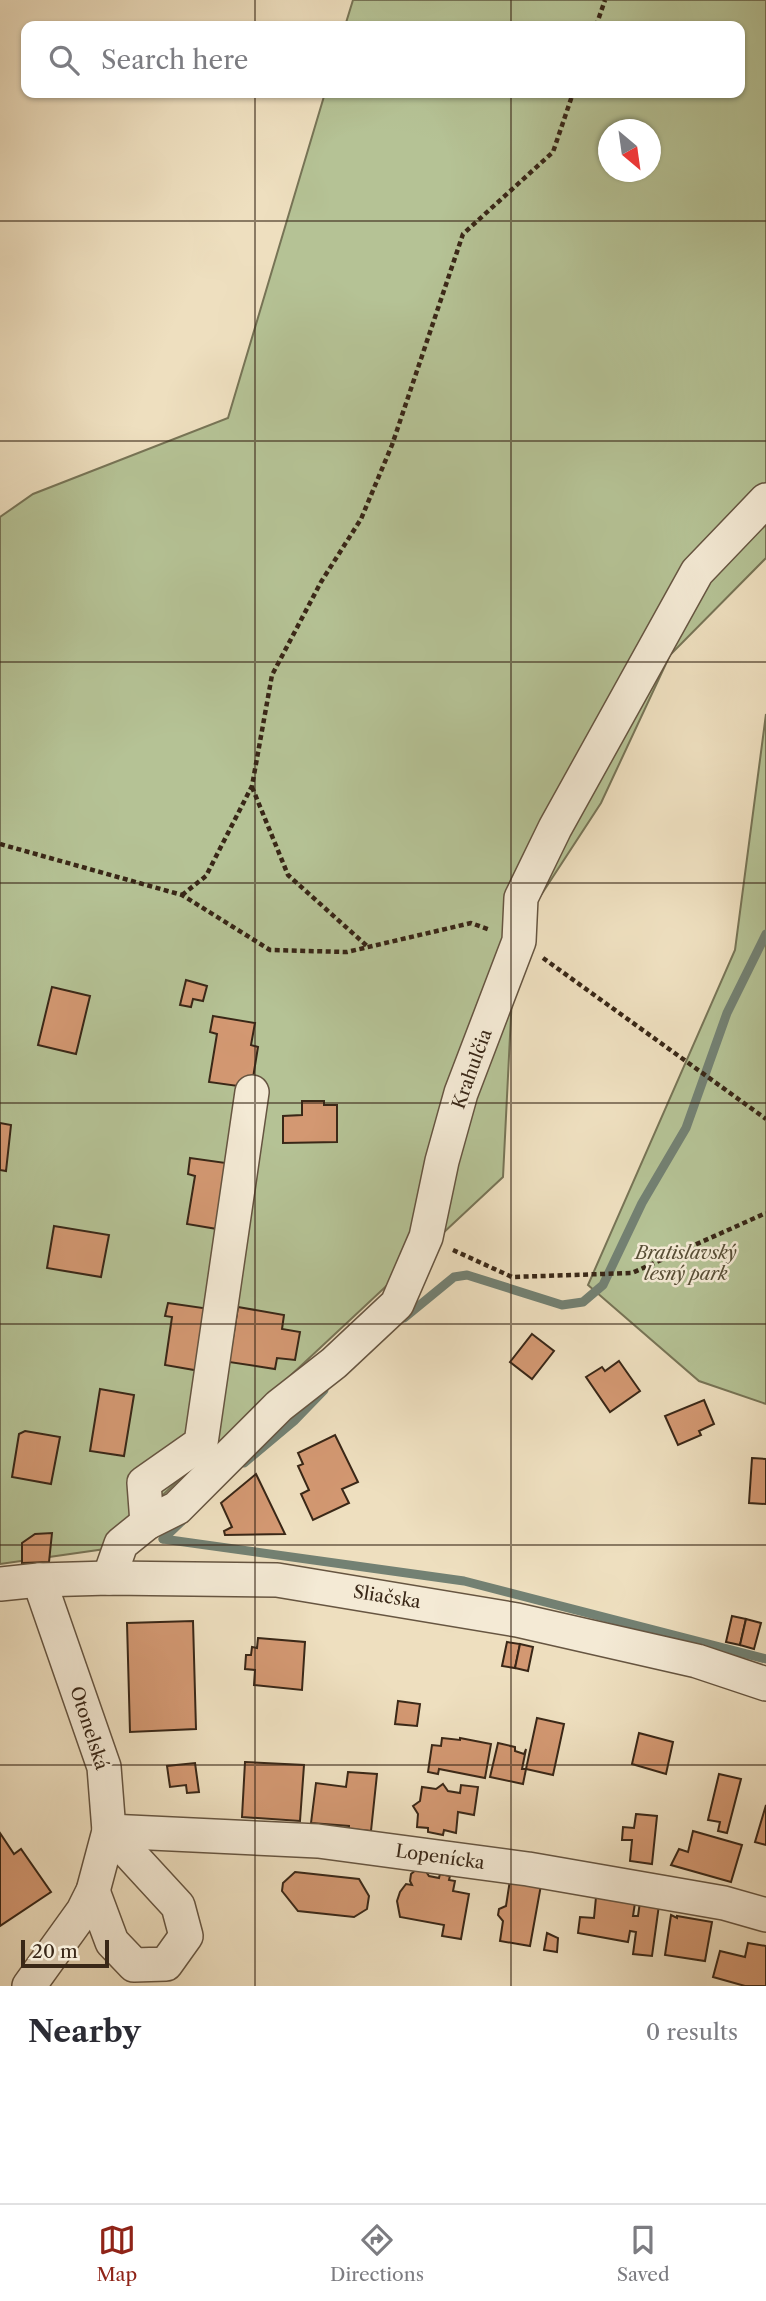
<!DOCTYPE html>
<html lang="en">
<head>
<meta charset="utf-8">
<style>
  :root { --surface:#fff; --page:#f2f2f3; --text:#2b2b33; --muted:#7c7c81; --line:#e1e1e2; --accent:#8f2418 }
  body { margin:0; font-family:"Libre Caslon Text",serif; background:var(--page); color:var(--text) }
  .compass { position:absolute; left:598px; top:119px; width:63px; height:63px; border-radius:50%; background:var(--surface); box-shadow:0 2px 5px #0004; rotate:151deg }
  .scale { position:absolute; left:21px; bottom:18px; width:88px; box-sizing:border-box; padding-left:7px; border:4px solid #392717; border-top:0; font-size:19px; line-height:24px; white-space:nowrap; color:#392717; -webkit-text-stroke:5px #f4ead5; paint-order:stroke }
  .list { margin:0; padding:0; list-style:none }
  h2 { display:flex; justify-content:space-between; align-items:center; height:91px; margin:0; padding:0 28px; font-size:30px }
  h2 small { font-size:23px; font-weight:400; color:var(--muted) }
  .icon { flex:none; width:38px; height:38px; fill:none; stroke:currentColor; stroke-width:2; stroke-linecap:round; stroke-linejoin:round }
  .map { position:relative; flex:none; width:766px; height:1986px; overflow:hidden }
  .search { position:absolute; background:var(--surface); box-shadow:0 2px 5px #0004; left:21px; right:21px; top:21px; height:77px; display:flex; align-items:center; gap:18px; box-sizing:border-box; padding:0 24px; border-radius:14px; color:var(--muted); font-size:26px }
  .sheet { height:217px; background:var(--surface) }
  nav { display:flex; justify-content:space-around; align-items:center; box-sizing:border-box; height:98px; border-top:2px solid var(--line); background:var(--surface); font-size:19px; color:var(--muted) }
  nav a { display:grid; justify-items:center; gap:4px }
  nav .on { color:var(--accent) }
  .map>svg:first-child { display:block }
  .green { fill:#b5c295; stroke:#777456; stroke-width:2; fill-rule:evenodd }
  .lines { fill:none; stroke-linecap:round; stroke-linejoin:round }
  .stream { stroke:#738173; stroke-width:9 }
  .building { fill:#d39872; stroke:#392717; stroke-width:2 }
  .minor-casing { stroke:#665541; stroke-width:36 }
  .path { stroke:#392717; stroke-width:4.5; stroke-dasharray:5 3.5; stroke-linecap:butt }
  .minor { stroke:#f4ead5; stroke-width:33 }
  .grid { fill:none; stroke:#392717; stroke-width:2; stroke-opacity:0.55 }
  .labels { text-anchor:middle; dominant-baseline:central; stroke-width:5; stroke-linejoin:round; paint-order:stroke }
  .street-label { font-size:18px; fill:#392717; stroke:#f4ead5 }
  .park-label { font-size:18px; font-style:italic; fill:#584e36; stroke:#f4ead5 }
</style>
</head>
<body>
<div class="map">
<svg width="766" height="1986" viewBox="0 0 766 1986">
  <rect width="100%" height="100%" fill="#eedfbf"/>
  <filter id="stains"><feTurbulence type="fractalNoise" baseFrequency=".00286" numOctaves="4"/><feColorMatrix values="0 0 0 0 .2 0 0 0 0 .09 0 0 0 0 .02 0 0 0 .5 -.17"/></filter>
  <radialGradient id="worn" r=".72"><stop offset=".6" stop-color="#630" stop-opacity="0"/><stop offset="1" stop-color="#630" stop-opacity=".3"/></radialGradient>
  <g class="green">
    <path d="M 353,0 L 766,0 L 766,558 L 670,655 L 601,803 L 515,935 L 503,1177 L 105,1549 L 0,1564 L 0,517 L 33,494 L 228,418 L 325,93 L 740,93 L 740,26 L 345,26 ZM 608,130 L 650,130 L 650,172 L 608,172 Z"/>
    <polygon points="766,714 766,1404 699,1381 588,1285 735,950"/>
  </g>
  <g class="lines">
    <g class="stream">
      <polyline points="404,1318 454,1277 467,1275 562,1305 583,1302 603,1285 642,1203 686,1128 727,1013 766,934"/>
      <polyline points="244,1463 294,1421 324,1390"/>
      <polyline points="163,1539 182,1521"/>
      <polyline points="163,1539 464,1581 766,1659"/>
    </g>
  </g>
  <g class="building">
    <polygon points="186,980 207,986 203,1001 193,999 191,1007 180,1005"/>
    <polygon points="52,987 90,996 76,1054 38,1045"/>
    <polygon points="213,1016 255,1023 251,1045 258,1047 253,1078 245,1087 209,1082 217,1034 210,1032"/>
    <polygon points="302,1101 324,1101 324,1105 337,1105 337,1142 283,1143 283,1116 302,1115"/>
    <polygon points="0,1123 11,1125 6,1171 0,1170"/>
    <polygon points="190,1158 233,1164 223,1230 187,1224 195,1176 188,1174"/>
    <polygon points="54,1226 109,1235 101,1277 47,1268"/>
    <polygon points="168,1303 210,1309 200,1371 165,1365 172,1317 165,1316"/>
    <polygon points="238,1307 284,1315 282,1329 300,1332 295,1360 277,1358 275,1369 229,1362"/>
    <polygon points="532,1334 554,1351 532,1379 510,1362"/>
    <polygon points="619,1361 640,1391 610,1412 586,1377 602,1367 605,1371"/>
    <polygon points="100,1389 134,1395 124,1456 90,1451"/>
    <polygon points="704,1400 714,1424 699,1431 701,1435 678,1445 665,1416"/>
    <polygon points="25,1431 60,1437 51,1484 12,1477 19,1434"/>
    <polygon points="335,1435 358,1482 342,1489 349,1503 313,1520 301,1494 309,1490 298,1466 303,1464 298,1453"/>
    <polygon points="752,1458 766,1459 766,1504 749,1503"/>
    <polygon points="256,1474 285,1534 225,1535 224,1531 232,1527 221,1503"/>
    <polygon points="52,1533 49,1562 22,1563 22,1543 35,1534"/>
    <polygon points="732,1616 746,1619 740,1645 726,1642"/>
    <polygon points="746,1619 761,1623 754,1649 740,1645"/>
    <polygon points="193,1621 196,1729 130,1732 127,1623"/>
    <polygon points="258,1638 305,1642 302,1690 254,1685 255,1670 245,1669 246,1655 251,1655 252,1647 257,1648"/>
    <polygon points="507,1642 520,1644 515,1668 502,1666"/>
    <polygon points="520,1644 533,1647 528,1671 515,1668"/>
    <polygon points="398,1701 420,1704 417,1726 395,1724"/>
    <polygon points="537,1718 564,1724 553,1775 526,1769"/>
    <polygon points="639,1733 673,1742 666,1774 632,1764"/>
    <polygon points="442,1738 460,1740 460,1738 491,1744 485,1778 439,1769 438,1774 428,1772 432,1745 441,1746"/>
    <polygon points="498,1743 515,1747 515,1751 524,1754 526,1749 522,1769 526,1769 523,1784 490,1777"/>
    <polygon points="245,1762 304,1765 300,1821 242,1817"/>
    <polygon points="195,1763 199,1792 187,1793 186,1785 170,1787 167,1766"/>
    <polygon points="348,1772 377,1774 371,1831 349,1829 349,1826 311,1823 316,1783 346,1787"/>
    <polygon points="719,1774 741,1779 727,1833 718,1831 720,1822 708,1820"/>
    <polygon points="443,1784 448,1791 460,1793 461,1785 478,1787 474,1815 458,1812 456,1833 444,1830 443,1835 428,1832 428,1828 417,1827 418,1814 413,1806 420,1801 422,1787 436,1789"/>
    <polygon points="766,1805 766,1845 755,1842"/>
    <polygon points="636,1814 657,1816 652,1864 630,1861 632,1840 622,1840 623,1827 634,1828"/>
    <polygon points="693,1831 742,1845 731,1882 671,1865 679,1849 688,1852"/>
    <polygon points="0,1833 14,1854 21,1849 51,1892 0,1926"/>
    <polygon points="417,1869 425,1870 429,1876 439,1878 440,1874 450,1876 449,1880 455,1881 453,1891 469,1894 461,1939 442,1936 444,1925 400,1917 397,1901 400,1892 406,1884 412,1885 410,1881 411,1874"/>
    <polygon points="295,1872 359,1879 369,1896 367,1909 354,1917 298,1911 282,1891 283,1883"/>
    <polygon points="510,1880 541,1885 530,1946 500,1941 503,1921 498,1915 499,1909 506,1906"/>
    <polygon points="596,1897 635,1903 633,1916 638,1916 640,1902 659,1905 652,1956 633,1954 636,1932 630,1931 628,1942 578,1933 580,1917 594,1918"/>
    <polygon points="671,1915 677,1918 677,1916 712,1922 705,1961 665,1955"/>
    <polygon points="547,1933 558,1938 557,1952 544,1950"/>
    <polygon points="748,1943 766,1946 766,1986 745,1986 713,1977 720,1951 745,1957"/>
  </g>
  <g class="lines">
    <defs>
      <g id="minor">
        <polyline points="147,1523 144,1483 201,1443 252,1092"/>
        <polyline points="109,1578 121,1544 147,1523 177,1508 279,1406 334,1363 397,1304 426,1237 442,1161 461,1093 519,941 521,898 555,828 697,572 766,500"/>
        <polyline points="0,1584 39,1580 109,1578 277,1580 517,1620 697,1661 766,1684"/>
        <polyline points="109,1831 318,1841 528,1869 724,1903 766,1915"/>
        <polyline points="93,1891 112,1942 134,1965 166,1964 186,1936 178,1906 109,1831"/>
        <polyline points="29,1986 83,1911 93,1891 109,1831 104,1767 39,1580"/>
      </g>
    </defs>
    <use href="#minor" class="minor-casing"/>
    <g class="path">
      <polyline points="596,26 605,0"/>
      <polyline points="252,787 288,875 367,946"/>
      <polyline points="0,844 182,895 270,950 347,952 471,923 490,930"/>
      <polyline points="182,895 206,876 252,786 272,675 321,582 361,519 392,445 463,234 553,152 573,93"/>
      <polyline points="543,958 766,1119"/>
      <polyline points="453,1250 512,1277 632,1273 766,1213"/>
    </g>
    <use href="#minor" class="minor"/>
  </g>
  <path class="grid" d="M 255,0 L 255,26M 511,0 L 511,26M 255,93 L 255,1986M 511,93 L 511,1986M 0,221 L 766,221M 0,441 L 766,441M 0,662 L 766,662M 0,883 L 766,883M 0,1103 L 766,1103M 0,1324 L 766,1324M 0,1545 L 766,1545M 0,1765 L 766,1765"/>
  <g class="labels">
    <g class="street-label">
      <text transform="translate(472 1069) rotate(-70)">Krahulčia</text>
      <text transform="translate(387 1597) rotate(9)">Sliačska</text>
      <text transform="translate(89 1728) rotate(72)">Otonelská</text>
      <text transform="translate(440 1857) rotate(8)">Lopenícka</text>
    </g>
    <g class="park-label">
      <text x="686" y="1253">Bratislavský<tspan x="686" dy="21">lesný park</tspan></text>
    </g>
  </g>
  <rect width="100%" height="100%" filter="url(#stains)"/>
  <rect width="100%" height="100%" fill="url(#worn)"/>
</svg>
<svg class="compass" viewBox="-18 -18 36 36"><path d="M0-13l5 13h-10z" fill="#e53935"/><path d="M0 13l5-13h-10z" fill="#7c7c81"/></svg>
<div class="scale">20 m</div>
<div class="search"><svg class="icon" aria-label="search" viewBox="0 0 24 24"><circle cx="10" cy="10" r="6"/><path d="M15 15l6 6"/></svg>Search here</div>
</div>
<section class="sheet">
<h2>Nearby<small>0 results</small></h2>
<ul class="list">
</ul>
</section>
<nav>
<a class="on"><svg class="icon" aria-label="map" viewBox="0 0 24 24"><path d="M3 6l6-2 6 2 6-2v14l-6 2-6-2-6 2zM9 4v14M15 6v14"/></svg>Map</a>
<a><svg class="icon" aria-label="directions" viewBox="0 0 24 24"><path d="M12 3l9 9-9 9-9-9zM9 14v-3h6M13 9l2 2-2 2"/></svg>Directions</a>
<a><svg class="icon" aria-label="saved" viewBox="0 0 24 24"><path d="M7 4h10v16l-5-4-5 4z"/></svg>Saved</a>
</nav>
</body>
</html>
